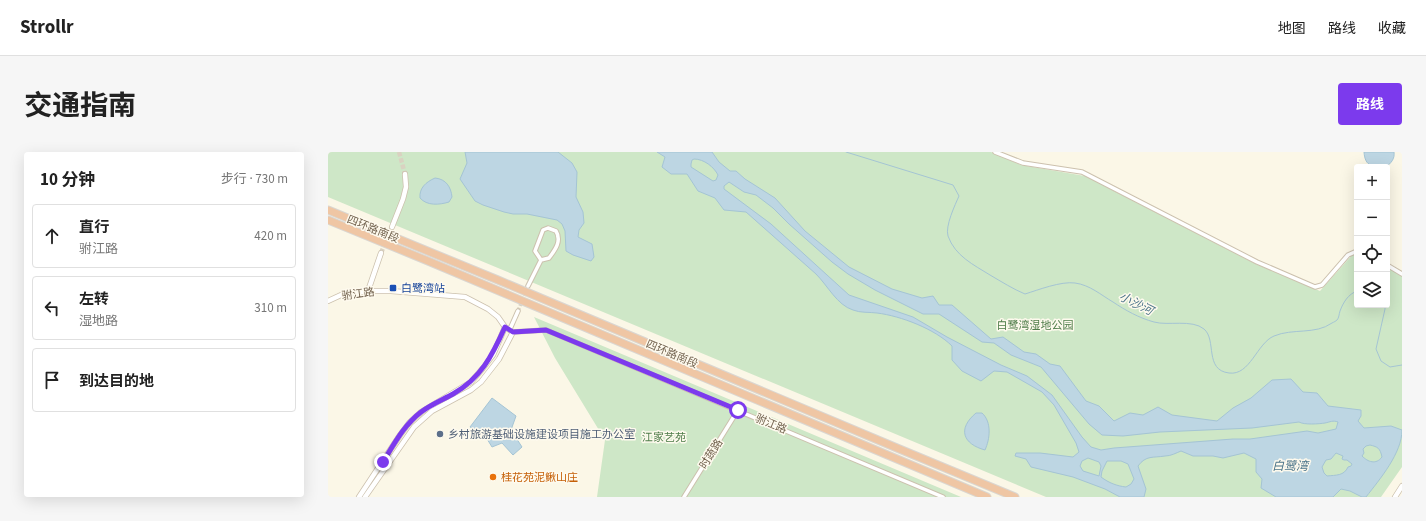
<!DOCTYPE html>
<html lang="zh">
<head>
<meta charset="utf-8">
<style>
  :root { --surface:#fff; --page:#f6f6f6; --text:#222; --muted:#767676; --line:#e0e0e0; --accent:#7c3aed }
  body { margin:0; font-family:"Source Sans 3","Noto Sans SC",sans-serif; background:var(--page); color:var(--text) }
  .controls { position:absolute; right:12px; top:12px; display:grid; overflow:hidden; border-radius:4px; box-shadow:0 4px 16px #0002 }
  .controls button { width:36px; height:36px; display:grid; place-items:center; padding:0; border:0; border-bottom:1px solid var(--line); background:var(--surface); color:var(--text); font:20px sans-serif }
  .stop { position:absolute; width:12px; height:12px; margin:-9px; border:3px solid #7c3aed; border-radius:50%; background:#fff }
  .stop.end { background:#7c3aed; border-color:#fff; box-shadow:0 1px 4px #0008 }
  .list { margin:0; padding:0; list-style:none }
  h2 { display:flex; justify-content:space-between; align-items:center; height:52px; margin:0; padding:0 16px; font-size:17px }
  h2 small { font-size:13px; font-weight:400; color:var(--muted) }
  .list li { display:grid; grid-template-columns:26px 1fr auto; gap:12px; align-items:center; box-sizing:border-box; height:64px; margin:0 8px 8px; padding:0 8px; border:1px solid var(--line); border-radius:4px }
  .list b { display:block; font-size:15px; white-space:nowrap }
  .list p { margin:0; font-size:13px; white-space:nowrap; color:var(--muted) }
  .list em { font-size:13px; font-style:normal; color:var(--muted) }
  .icon { flex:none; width:22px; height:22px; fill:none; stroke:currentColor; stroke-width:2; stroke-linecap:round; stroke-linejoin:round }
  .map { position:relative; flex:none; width:1074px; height:345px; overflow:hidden; border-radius:4px }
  header { display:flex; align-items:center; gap:24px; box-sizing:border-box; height:56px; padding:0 20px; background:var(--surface); border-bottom:1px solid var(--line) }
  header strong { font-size:19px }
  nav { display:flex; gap:22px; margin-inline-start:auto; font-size:14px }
  .intro { display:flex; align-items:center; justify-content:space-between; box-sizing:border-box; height:96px; padding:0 24px }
  h1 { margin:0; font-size:28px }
  .button { padding:10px 18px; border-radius:4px; background:var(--accent); color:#fff; font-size:14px; font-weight:700 }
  main { display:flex; gap:24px; padding:0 24px }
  aside { flex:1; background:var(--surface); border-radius:4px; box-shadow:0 4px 16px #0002 }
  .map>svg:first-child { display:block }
  .green { fill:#cee7c7 }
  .water { fill:#bdd6e3; stroke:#a4c4d4; fill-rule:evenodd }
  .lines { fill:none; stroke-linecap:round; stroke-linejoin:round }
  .stream { stroke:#a4c4d4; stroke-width:1 }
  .minor-tunnel { stroke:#d9d2c1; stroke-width:3.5; stroke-dasharray:3.5 2; stroke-linecap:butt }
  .tertiary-tunnel { stroke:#d9d2c1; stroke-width:4.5; stroke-dasharray:4.5 2; stroke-linecap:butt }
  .minor-casing { stroke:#ccc1ae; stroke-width:5.5 }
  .tertiary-casing { stroke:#ccc1ae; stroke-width:6 }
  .motorway-casing { stroke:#dad6d1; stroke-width:9 }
  .minor { stroke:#fff; stroke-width:3.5 }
  .tertiary { stroke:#fff; stroke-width:4.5 }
  .motorway { stroke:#efc6a4; stroke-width:7 }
  .route { stroke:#7c3aed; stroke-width:5 }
  .transit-dot { fill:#1a4fb4; stroke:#fefaee; stroke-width:1.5 }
  .service-dot { fill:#5c6f8a; stroke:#fefaee; stroke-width:1.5 }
  .food-dot { fill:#e8710a; stroke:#fefaee; stroke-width:1.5 }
  .labels { text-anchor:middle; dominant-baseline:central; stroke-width:3; stroke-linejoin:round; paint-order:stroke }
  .street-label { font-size:11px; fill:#72624e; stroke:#fefaee }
  .transit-label { font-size:11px; fill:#164399; stroke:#fefaee; text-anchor:start }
  .park-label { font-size:11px; fill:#4f7d4a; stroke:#fefaee }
  .service-label { font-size:11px; fill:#4e5e75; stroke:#fefaee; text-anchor:start }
  .food-label { font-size:11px; fill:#c56008; stroke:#fefaee; text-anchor:start }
  .water-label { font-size:12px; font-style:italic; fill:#4c758a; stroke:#fefaee }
</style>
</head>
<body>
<header>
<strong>Strollr</strong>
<nav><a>地图</a><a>路线</a><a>收藏</a></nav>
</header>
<div class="intro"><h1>交通指南</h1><a class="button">路线</a></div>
<main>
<aside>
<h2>10 分钟<small>步行 · 730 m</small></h2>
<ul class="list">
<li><svg class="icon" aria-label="ahead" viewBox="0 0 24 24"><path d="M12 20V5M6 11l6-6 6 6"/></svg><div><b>直行</b><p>驸江路</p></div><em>420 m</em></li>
<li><svg class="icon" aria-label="left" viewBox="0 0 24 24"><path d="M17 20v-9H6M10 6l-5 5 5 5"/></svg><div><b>左转</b><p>湿地路</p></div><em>310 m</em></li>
<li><svg class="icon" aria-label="arrive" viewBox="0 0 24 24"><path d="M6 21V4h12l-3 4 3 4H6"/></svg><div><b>到达目的地</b></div></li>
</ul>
</aside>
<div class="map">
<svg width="1074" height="345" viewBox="0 0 1074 345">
  <rect width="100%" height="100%" fill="#fbf7e7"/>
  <g class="green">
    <polygon points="0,0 663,0 693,13 757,24 928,112 992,139 1025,102 1029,102 1029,153 1059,153 1059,115 1074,124 1074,315 1053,345 718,345 0,45"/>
    <polygon points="206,165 633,345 269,345 277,288 227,206"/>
  </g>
  <g class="water">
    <polygon points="137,0 230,0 244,11 249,20 248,45 255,60 256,71 251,78 250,85 264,92 266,105 263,109 245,103 238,99 237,79 234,72 229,68 199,62 185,62 176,60 155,53 147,49 132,27 139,11"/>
    <path d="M 329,0 L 384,0 L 391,10 L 402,19 L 408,19 L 417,27 L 447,46 L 477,79 L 521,115 L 564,137 L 594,146 L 605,144 L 611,153 L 624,153 L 663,187 L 675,185 L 696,200 L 708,202 L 722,212 L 732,214 L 758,249 L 771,254 L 786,269 L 802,261 L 815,263 L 830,255 L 844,263 L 889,269 L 905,256 L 923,246 L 944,228 L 963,227 L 975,240 L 989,241 L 1000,254 L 1033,258 L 1033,264 L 1030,269 L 1036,276 L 1063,274 L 1074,278 C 1074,301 1052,327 1038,345 L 1034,345 L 1022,339 L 1013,337 L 1005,345 L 948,345 L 933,336 L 934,327 L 928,320 L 928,307 L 916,301 L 895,306 L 885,304 L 865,304 L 853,299 C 848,301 843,304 837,304 C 825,306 818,303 810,314 L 818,337 L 816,345 L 792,345 L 777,337 L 745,325 L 703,315 L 698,307 L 687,304 L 688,301 L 712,301 L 745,305 L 751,300 L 748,291 L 726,253 L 714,240 L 679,220 L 666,219 L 653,229 L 634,219 L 624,208 L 624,194 C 607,177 573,164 549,161 C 542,160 532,161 525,158 C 509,153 500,134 488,122 L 418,60 L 396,58 L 387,46 L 370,39 L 359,22 L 343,22 L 334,15 L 337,5 ZM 366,7 C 376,7 386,15 390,23 L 388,28 L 385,29 L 363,15 L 363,12 L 364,8 ZM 401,30 L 416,40 L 428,43 L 445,56 L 461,72 L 504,110 L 520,122 L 547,138 L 595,162 L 611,162 L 654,190 L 666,191 L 683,203 L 713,215 L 761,272 L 774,283 L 795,284 L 832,280 L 924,276 L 971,270 C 976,273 991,272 997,271 C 1002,270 1005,268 1010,270 L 1008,277 L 990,281 L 979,279 L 922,287 L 905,287 L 786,296 L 773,298 L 763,295 L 754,285 L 724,243 L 699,224 L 673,213 L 619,185 L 585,165 L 521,143 L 443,72 L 396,37 L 396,34 ZM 1042,293 C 1050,295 1052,296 1054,305 C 1048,313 1040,310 1034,304 L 1036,301 L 1035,297 L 1038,294 ZM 1008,301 L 1015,304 L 1014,307 L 1016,308 L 1019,308 L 1024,312 L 1023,314 L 1020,315 C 1016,324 1008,323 999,324 L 996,321 L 994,315 L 998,308 L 1003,307 ZM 760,306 L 771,310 L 773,314 L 771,324 L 755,319 L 752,314 L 754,309 ZM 779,309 L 793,309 L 800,312 L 806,327 L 803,332 L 798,335 C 789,334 781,331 773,325 L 774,319 Z"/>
    <path d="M 1036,0 L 1066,0 C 1067,7 1063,11 1058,15 C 1045,15 1037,15 1036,0 Z"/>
    <path d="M 107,26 C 118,27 123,35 124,45 L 121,50 C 111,53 99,54 92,46 C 91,36 98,30 107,26 Z"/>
    <polygon points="164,246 188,264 183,278 194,295 185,303 174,291 164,295 156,282 142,275"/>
    <path d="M 648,261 L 654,261 C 664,270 662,287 657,298 C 635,292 629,277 648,261 Z"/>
  </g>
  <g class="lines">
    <g class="stream">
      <path d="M 518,0 L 625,33 L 631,44 C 627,53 617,74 620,84 C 627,104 646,113 662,123 C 674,130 685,137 697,142 C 710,138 733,129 747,131 C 762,133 773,143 785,150 C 797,158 811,166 826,170 C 840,174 864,167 876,177 C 889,188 876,218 901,221 C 922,224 929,191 946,184 C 965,176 987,183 1004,171 C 1006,170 1008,169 1009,168 C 1011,166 1011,162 1012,159 C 1015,151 1020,142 1029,139"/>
      <polyline points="1057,153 1057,157 1048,197 1053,209 1062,215 1074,213"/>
    </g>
    <polyline class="minor-tunnel" points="190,159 200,134"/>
    <g class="tertiary-tunnel">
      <polyline points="71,0 77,22"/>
      <polyline points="53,101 64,75"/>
    </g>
    <defs>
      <g id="minor">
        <polyline points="667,0 695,11 754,20 929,110 987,135 994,133 1020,103 1029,99"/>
        <polyline points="1059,113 1074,122"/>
        <path d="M 200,134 L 213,108 L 221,106 C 227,98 234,89 228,79 L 220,76 L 215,78 L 207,99 L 213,108"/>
        <polyline points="182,177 190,159"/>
        <polyline points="185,180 218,178 615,345"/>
        <polyline points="356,345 410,258"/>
      </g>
      <g id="tertiary">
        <polyline points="64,75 75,47 78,35 77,22"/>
        <polyline points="40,139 53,101"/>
        <polyline points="0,149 13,143 40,139 63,139 137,145 160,157 170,165 177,175 185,180 171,207 153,230 143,238 104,259 86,275 37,345"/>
        <polyline points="31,345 72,283 81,271 93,260 143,230 155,216 165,203 177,175"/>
        <polyline points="1067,345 1074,334"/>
      </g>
      <g id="motorway">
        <polyline points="0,58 170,128 569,296 687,345"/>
        <polyline points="0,68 100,109 659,345"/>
      </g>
    </defs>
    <use href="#minor" class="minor-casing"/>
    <use href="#tertiary" class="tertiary-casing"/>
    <use href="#motorway" class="motorway-casing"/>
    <use href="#minor" class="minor"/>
    <use href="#tertiary" class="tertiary"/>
    <use href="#motorway" class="motorway"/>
  </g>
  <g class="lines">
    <path class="route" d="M 55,310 C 66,292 76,273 93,260 C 102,253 114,248 125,242 C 153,226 164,204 177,175 L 185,180 L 218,178 L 410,258"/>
  </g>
  <rect class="transit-dot" x="61" y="132" width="8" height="8" rx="2"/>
  <circle class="service-dot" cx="112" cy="282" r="4"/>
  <circle class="food-dot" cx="165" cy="325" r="4"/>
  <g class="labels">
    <g class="street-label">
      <text transform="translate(45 77) rotate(22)">四环路南段</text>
      <text transform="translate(30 142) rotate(-8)">驸江路</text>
      <text transform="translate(344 202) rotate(23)">四环路南段</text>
      <text transform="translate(443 272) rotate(23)">驸江路</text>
      <text transform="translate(383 302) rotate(-58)">时蔬路</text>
    </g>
    <g class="transit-label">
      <text x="73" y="136">白鹭湾站</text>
    </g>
    <g class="park-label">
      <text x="707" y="173">白鹭湾湿地公园</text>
      <text x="336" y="285">江家艺苑</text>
    </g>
    <g class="service-label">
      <text x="120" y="282">乡村旅游基础设施建设项目施工办公室</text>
    </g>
    <g class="food-label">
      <text x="173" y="325">桂花苑泥鳅山庄</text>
    </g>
    <g class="water-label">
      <text transform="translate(808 152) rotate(27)">小沙河</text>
      <text x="962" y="314">白鹭湾</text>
    </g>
  </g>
</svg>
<div class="controls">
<button>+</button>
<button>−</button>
<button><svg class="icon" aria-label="locate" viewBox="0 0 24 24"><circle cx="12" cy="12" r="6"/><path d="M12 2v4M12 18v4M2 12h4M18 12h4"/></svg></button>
<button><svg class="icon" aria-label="layers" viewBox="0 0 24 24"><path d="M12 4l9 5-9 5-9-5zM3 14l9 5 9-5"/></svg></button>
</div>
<div class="stop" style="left:410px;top:258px"></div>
<div class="stop end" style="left:55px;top:310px"></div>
</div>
</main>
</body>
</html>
